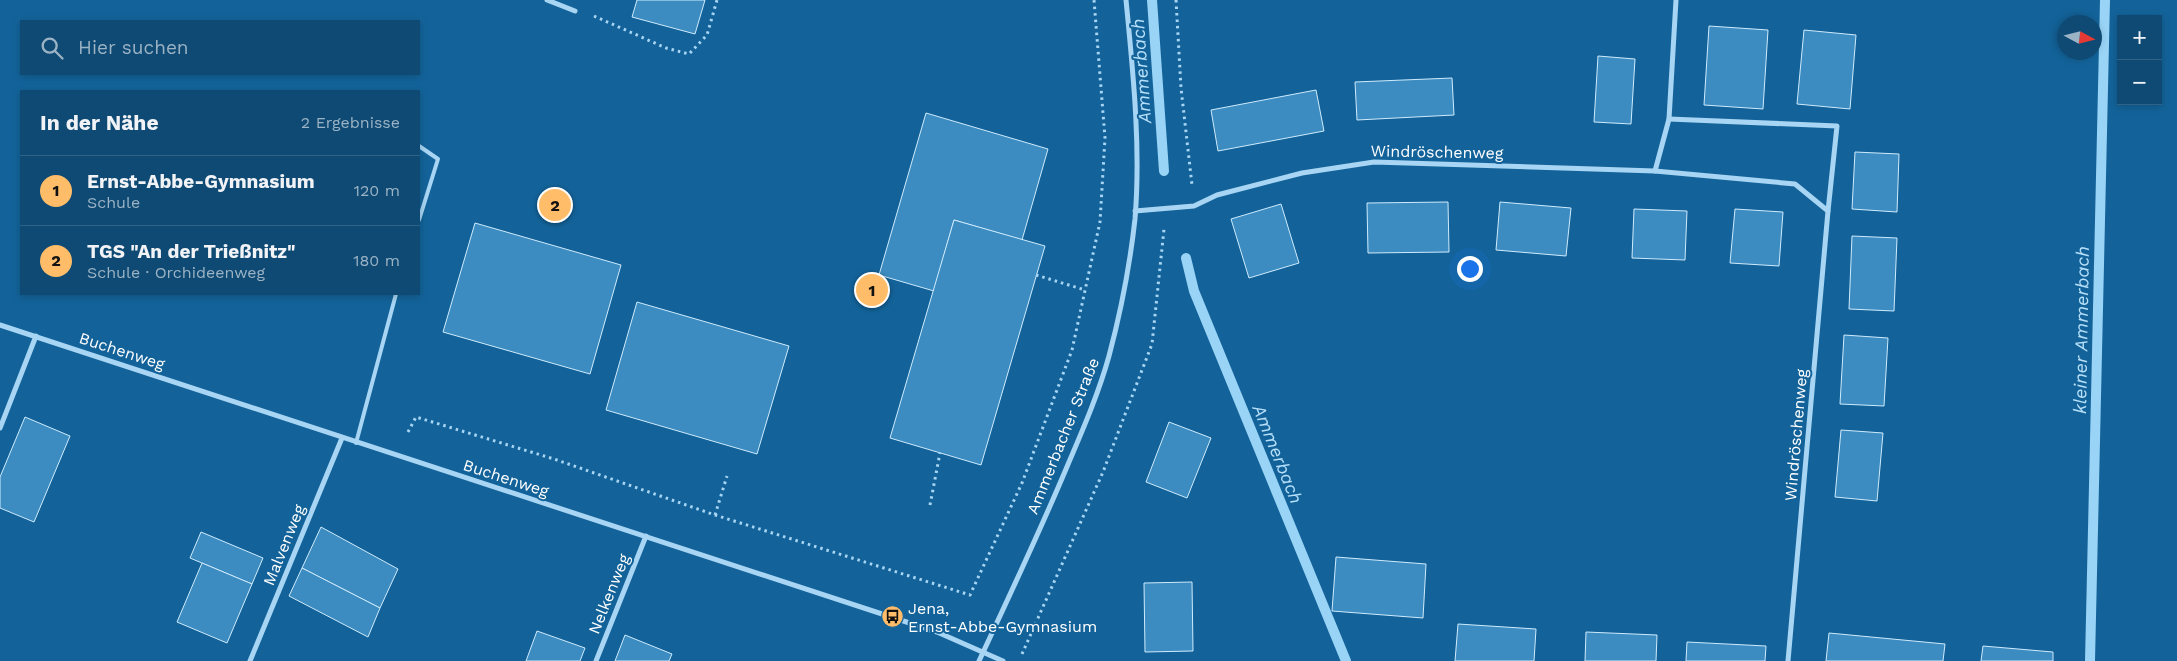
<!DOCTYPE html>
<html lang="de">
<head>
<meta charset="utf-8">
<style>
  :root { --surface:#0e4a74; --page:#175179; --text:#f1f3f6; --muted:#9bb3c5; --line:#2e6286; --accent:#ffbd69 }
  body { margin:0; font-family:"Work Sans",sans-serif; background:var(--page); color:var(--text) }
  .controls { position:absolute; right:15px; top:15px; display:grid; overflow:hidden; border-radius:0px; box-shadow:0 2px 8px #0003 }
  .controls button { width:45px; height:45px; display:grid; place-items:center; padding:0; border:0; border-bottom:1px solid var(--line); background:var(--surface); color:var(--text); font:25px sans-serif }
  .compass { position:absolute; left:2057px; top:15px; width:45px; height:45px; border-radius:50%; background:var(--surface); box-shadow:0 2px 8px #0003; rotate:97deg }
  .you { position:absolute; left:1469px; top:268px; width:18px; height:18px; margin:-12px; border:4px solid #fff; border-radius:50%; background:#1a73e8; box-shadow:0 0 0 8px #1a73e833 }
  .badge { display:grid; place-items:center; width:32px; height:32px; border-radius:50%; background:var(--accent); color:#111; font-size:16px; font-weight:700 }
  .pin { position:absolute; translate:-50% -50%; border:2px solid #fff; box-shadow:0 1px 5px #0006 }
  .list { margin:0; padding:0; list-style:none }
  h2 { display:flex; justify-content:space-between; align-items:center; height:65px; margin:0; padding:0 20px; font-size:21px }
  h2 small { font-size:16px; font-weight:400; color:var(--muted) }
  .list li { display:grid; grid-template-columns:32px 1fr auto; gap:15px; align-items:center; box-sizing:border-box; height:70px; padding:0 20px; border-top:1px solid var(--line) }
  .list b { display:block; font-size:19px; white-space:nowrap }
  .list p { margin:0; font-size:16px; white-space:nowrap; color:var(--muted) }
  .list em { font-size:16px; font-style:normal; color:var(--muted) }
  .icon { flex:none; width:28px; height:28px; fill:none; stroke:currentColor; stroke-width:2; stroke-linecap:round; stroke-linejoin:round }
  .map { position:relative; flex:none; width:2177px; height:661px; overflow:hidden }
  .search { position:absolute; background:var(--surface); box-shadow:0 2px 8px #0003; left:20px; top:20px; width:400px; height:55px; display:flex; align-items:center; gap:12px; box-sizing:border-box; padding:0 18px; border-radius:0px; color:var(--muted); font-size:19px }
  .panel { position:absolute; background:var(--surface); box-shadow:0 2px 8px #0003; left:20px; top:90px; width:400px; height:205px; border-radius:0px }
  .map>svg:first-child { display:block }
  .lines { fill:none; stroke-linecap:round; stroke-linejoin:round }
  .stream { stroke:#99d3f6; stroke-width:10 }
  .building { fill:#3c8cc1; stroke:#cfebfd }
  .path { stroke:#a7d5f3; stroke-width:3; stroke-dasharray:2.5 4; stroke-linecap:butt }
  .lane { stroke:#a7d5f3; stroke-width:4 }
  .street { stroke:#a7d5f3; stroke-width:5 }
  .labels { text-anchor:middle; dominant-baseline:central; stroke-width:4; stroke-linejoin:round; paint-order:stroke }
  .street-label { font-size:16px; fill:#fff; stroke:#13639a }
  .poi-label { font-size:16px; fill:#fff; stroke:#13639a; text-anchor:start }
  .water-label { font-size:18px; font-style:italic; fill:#b7e0fa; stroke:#13639a }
</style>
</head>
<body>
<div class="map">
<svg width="2177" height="661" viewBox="0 0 2177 661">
  <rect width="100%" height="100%" fill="#13639a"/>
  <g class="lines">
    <g class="stream">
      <polyline points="1152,0 1164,171"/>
      <polyline points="1186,258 1194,291 1346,661"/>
      <polyline points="2090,661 2105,0"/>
    </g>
  </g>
  <g class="building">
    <polygon points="637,0 705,0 695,34 632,17"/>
    <polygon points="1709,26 1768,30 1763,109 1704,105"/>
    <polygon points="1804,30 1856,35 1850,109 1797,104"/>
    <polygon points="1598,56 1635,59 1631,124 1594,122"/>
    <polygon points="1452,78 1454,115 1357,120 1355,82"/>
    <polygon points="1316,90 1324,131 1218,151 1211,110"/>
    <polygon points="926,113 1048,149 1022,240 954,220 934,291 879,275"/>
    <polygon points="1855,152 1899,154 1897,212 1852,209"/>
    <polygon points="1448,202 1449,252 1368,253 1367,203"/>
    <polygon points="1500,202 1571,208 1566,256 1496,250"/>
    <polygon points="1281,204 1299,263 1249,278 1231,219"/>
    <polygon points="1634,209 1687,211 1685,260 1632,258"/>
    <polygon points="1735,209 1783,212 1779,266 1730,263"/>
    <polygon points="954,220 1045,246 981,465 890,438"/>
    <polygon points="475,223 621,265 590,374 443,332"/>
    <polygon points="1852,236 1897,238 1894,311 1849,309"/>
    <polygon points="637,302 789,346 757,454 606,410"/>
    <polygon points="1844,335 1888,338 1884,406 1840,404"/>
    <polygon points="25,417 70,436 34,522 0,508 0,477"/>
    <polygon points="1169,422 1211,438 1187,498 1146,482"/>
    <polygon points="1841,430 1883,433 1877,501 1835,497"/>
    <polygon points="321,527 398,569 380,608 302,568"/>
    <polygon points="201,532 263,558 252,584 190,558"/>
    <polygon points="1336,557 1426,564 1423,618 1332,611"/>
    <polygon points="202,563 252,584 227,643 177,622"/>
    <polygon points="302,568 380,608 368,637 289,596"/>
    <polygon points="1192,582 1193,651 1145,652 1144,583"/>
    <polygon points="1458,624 1536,629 1534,661 1455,661"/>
    <polygon points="537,631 585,648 580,661 526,661"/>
    <polygon points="1586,632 1657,635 1656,661 1585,661"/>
    <polygon points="1829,633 1945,644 1943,661 1826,661"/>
    <polygon points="625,635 672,654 669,661 615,661"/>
    <polygon points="1687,642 1766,646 1765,661 1686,661"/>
    <polygon points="1983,646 2053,652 2053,661 1981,661"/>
  </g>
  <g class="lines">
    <g class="path">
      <polyline points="1176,0 1181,88 1192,185"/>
      <polyline points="594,16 666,48 689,54 707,35 717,0"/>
      <polyline points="1036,275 1085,290"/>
      <polyline points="408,432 416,417 554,459 715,515 970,595 1022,483 1072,350 1100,222 1105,138 1094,0"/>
      <polyline points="930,505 940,453"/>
      <polyline points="715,515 727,476"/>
      <polyline points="1022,654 1103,472 1152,344 1164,229"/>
    </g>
    <g class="lane">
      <polyline points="419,146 438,159 419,220"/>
      <polyline points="356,443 396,294"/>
    </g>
    <g class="street">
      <polyline points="547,0 575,11"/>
      <polyline points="1669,119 1837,126 1828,211"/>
      <polyline points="1655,171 1669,119 1676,0"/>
      <polyline points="1135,211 1194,206 1217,195 1302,173 1374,162 1655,171 1795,184 1828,211 1788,661"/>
      <polyline points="0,325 937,632 1003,661"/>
      <polyline points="0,428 36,336"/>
      <polyline points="250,661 342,438"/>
      <polyline points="596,661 646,536"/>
      <path d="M 979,661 C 1010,595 1041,529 1069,462 C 1084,427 1099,392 1109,356 C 1121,311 1130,264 1135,219 C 1141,147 1133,72 1126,0"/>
    </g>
  </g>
  <defs>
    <symbol id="bus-disc" viewBox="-11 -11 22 22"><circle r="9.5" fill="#ffbd69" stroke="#13639a"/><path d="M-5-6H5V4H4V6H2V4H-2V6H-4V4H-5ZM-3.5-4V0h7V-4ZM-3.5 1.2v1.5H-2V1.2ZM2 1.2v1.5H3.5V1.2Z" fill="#111"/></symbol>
  </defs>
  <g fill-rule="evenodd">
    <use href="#bus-disc" x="880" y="604" width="25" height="25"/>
  </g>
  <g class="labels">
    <g class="street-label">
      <text transform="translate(1437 152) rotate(1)">Windröschenweg</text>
      <text transform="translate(122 351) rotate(18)">Buchenweg</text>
      <text transform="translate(1796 435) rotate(-85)">Windröschenweg</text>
      <text transform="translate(1063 436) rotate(-68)">Ammerbacher Straße</text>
      <text transform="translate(506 478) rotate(18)">Buchenweg</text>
      <text transform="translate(284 545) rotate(-68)">Malvenweg</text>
      <text transform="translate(609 594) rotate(-68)">Nelkenweg</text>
    </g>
    <g class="poi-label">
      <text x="908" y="608">Jena,<tspan x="908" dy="18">Ernst-Abbe-Gymnasium</tspan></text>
    </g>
    <g class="water-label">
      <text transform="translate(1141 71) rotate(-94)">Ammerbach</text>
      <text transform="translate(2081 330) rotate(-89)">kleiner Ammerbach</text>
      <text transform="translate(1278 454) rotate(68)">Ammerbach</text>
    </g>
  </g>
</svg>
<div class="controls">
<button>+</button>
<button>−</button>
</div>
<svg class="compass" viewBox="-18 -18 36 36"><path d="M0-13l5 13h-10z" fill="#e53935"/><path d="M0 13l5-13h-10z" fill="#9bb3c5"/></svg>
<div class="you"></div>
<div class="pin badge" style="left:872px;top:290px">1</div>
<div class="pin badge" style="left:555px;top:205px">2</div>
<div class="search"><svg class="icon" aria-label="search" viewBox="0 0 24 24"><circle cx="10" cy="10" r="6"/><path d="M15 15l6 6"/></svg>Hier suchen</div>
<section class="panel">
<h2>In der Nähe<small>2 Ergebnisse</small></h2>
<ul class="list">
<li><span class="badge">1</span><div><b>Ernst-Abbe-Gymnasium</b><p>Schule</p></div><em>120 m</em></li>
<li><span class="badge">2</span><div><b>TGS &quot;An der Trießnitz&quot;</b><p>Schule · Orchideenweg</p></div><em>180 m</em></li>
</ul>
</section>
</div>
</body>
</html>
